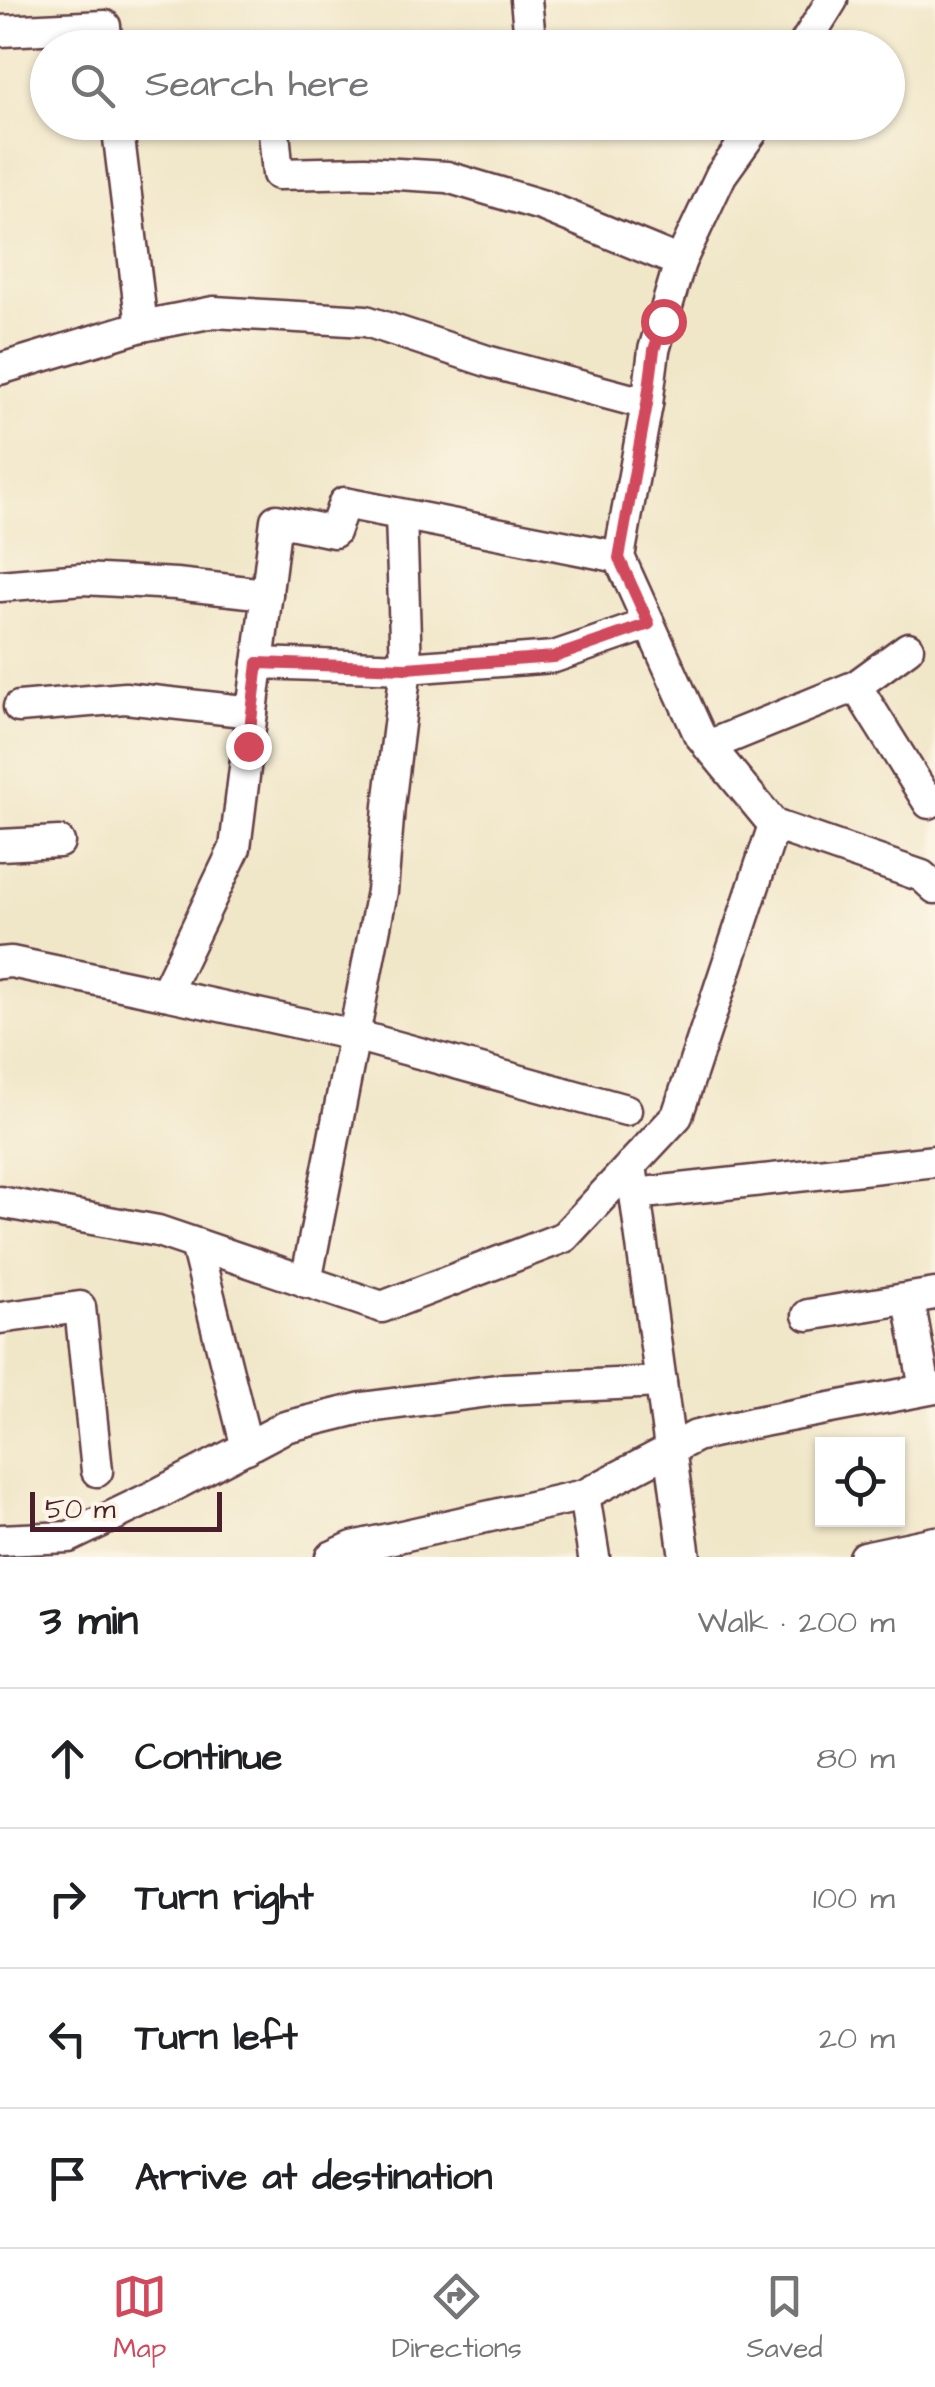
<!DOCTYPE html>
<html lang="en">
<head>
<meta charset="utf-8">
<style>
  :root { --surface:#fff; --page:#f2f2f2; --text:#202124; --muted:#757577; --line:#e0e0e0; --accent:#d1495b }
  body { margin:0; font-family:"Architects Daughter",sans-serif; background:var(--page); color:var(--text) }
  .controls { position:absolute; right:30px; bottom:30px; display:grid; overflow:hidden; border-radius:0px; box-shadow:0 2px 8px #0004 }
  .controls button { width:90px; height:90px; display:grid; place-items:center; padding:0; border:0; border-bottom:2px solid var(--line); background:var(--surface); color:var(--text); font:50px sans-serif }
  .scale { position:absolute; left:30px; bottom:25px; width:192px; box-sizing:border-box; padding-left:10px; border:5px solid #4a1f2b; border-top:0; font-size:28px; line-height:35px; white-space:nowrap; color:#4a1f2b; -webkit-text-stroke:8px #fcf5e5; paint-order:stroke }
  .stop { position:absolute; width:30px; height:30px; margin:-22px; border:8px solid #d1495b; border-radius:50%; background:#fff }
  .stop.end { background:#d1495b; border-color:#fff; box-shadow:0 2px 10px #0008 }
  .list { margin:0; padding:0; list-style:none }
  h2 { display:flex; justify-content:space-between; align-items:center; height:130px; margin:0; padding:0 40px; font-size:42px }
  h2 small { font-size:32px; font-weight:400; color:var(--muted) }
  .list li { display:grid; grid-template-columns:65px 1fr auto; gap:30px; align-items:center; box-sizing:border-box; height:140px; padding:0 40px; border-top:2px solid var(--line) }
  .list b { display:block; font-size:38px; white-space:nowrap }
  .list em { font-size:32px; font-style:normal; color:var(--muted) }
  .icon { flex:none; width:55px; height:55px; fill:none; stroke:currentColor; stroke-width:2; stroke-linecap:round; stroke-linejoin:round }
  .map { position:relative; flex:none; width:935px; height:1557px; overflow:hidden }
  .search { position:absolute; background:var(--surface); box-shadow:0 2px 8px #0004; left:30px; right:30px; top:30px; height:110px; display:flex; align-items:center; gap:25px; box-sizing:border-box; padding:0 35px; border-radius:55px; color:var(--muted); font-size:38px }
  .sheet { height:690px; background:var(--surface) }
  nav { display:flex; justify-content:space-around; align-items:center; box-sizing:border-box; height:140px; border-top:2px solid var(--line); background:var(--surface); font-size:28px; color:var(--muted) }
  nav a { display:grid; justify-items:center; gap:5px }
  nav .on { color:var(--accent) }
  .map>svg:first-child { display:block }
  .lines { fill:none; stroke-linecap:round; stroke-linejoin:round }
  .street-casing { stroke:#633d43; stroke-width:35 }
  .street { stroke:#fff; stroke-width:30 }
  .route { stroke:#d1495b; stroke-width:12 }
</style>
</head>
<body>
<div class="map">
<svg width="935" height="1557" viewBox="0 0 935 1557">
  <rect width="100%" height="100%" fill="#fcf5e5"/>
  <filter id="ink" filterUnits="userSpaceOnUse"><feTurbulence type="fractalNoise" baseFrequency=".01" numOctaves="2"/><feDisplacementMap in="SourceGraphic" scale="20" xChannelSelector="R" yChannelSelector="G"/><feConvolveMatrix kernelMatrix="1 2 1 2 8 2 1 2 1" color-interpolation-filters="sRGB"/></filter>
  <filter id="wash" filterUnits="userSpaceOnUse"><feTurbulence type="fractalNoise" baseFrequency=".0048" numOctaves="4" result="noise"/><feDisplacementMap in="SourceGraphic" scale="40" xChannelSelector="R" yChannelSelector="G"/><feGaussianBlur stdDeviation="2.25" result="paint"/><feColorMatrix in="noise" values="0 0 0 0 0 0 0 0 0 0 0 0 0 0 0 0 0 1.4 0 .05"/><feComposite in="paint" operator="in"/></filter>
  <g filter="url(#wash)">
    <rect width="100%" height="100%" fill="#f0e6c8"/>
  </g>
  <g filter="url(#ink)">
    <g class="lines">
      <defs>
        <g id="street">
          <polyline points="526,0 531,48"/>
          <polyline points="0,31 105,26 107,48"/>
          <polyline points="802,48 832,0"/>
          <polyline points="117,122 142,326"/>
          <polyline points="273,122 278,174 365,172 447,177 544,206 680,262"/>
          <polyline points="0,369 142,326 214,312 366,321 490,362 647,404 619,557 699,734 774,825 922,876 935,888"/>
          <polyline points="647,404 654,350 680,262 721,175 759,122"/>
          <polyline points="0,586 82,579 176,584 267,594"/>
          <polyline points="258,663 406,668 401,515"/>
          <polyline points="856,686 908,648"/>
          <polyline points="19,707 125,698 252,712"/>
          <polyline points="708,746 856,686 929,803 935,799"/>
          <polyline points="0,845 59,842"/>
          <polyline points="0,963 11,962 165,994 235,848 276,520 334,532 344,503 619,557"/>
          <polyline points="165,994 354,1035 626,1110"/>
          <polyline points="631,1165 685,1557"/>
          <polyline points="635,1194 935,1161"/>
          <polyline points="0,1202 158,1231 382,1307 564,1237 677,1116 774,825"/>
          <polyline points="196,1244 247,1448"/>
          <polyline points="306,1282 382,891 389,806 406,668 554,657 649,624"/>
          <polyline points="909,1300 925,1389"/>
          <polyline points="808,1315 935,1294"/>
          <polyline points="0,1318 80,1307 97,1471"/>
          <polyline points="584,1495 594,1557"/>
          <polyline points="0,1540 69,1537 152,1497 285,1427 362,1408 504,1389 661,1382"/>
          <polyline points="331,1557 353,1547 584,1495 696,1436 752,1423 935,1388"/>
          <polyline points="864,1557 935,1542"/>
        </g>
      </defs>
      <use href="#street" class="street-casing"/>
      <use href="#street" class="street"/>
    </g>
  </g>
  <g class="lines" filter="url(#ink)">
    <polyline class="route" points="248,746 258,663 406,668 554,657 649,624 619,558 647,404 654,350 663,321"/>
  </g>
</svg>
<div class="controls">
<button><svg class="icon" aria-label="locate" viewBox="0 0 24 24"><circle cx="12" cy="12" r="6"/><path d="M12 2v4M12 18v4M2 12h4M18 12h4"/></svg></button>
</div>
<div class="scale">50 m</div>
<div class="stop" style="left:663px;top:321px"></div>
<div class="stop end" style="left:248px;top:746px"></div>
<div class="search"><svg class="icon" aria-label="search" viewBox="0 0 24 24"><circle cx="10" cy="10" r="6"/><path d="M15 15l6 6"/></svg>Search here</div>
</div>
<section class="sheet">
<h2>3 min<small>Walk · 200 m</small></h2>
<ul class="list">
<li><svg class="icon" aria-label="ahead" viewBox="0 0 24 24"><path d="M12 20V5M6 11l6-6 6 6"/></svg><div><b>Continue</b></div><em>80 m</em></li>
<li><svg class="icon" aria-label="right" viewBox="0 0 24 24"><path d="M7 20v-9h11M14 6l5 5-5 5"/></svg><div><b>Turn right</b></div><em>100 m</em></li>
<li><svg class="icon" aria-label="left" viewBox="0 0 24 24"><path d="M17 20v-9H6M10 6l-5 5 5 5"/></svg><div><b>Turn left</b></div><em>20 m</em></li>
<li><svg class="icon" aria-label="arrive" viewBox="0 0 24 24"><path d="M6 21V4h12l-3 4 3 4H6"/></svg><div><b>Arrive at destination</b></div></li>
</ul>
</section>
<nav>
<a class="on"><svg class="icon" aria-label="map" viewBox="0 0 24 24"><path d="M3 6l6-2 6 2 6-2v14l-6 2-6-2-6 2zM9 4v14M15 6v14"/></svg>Map</a>
<a><svg class="icon" aria-label="directions" viewBox="0 0 24 24"><path d="M12 3l9 9-9 9-9-9zM9 14v-3h6M13 9l2 2-2 2"/></svg>Directions</a>
<a><svg class="icon" aria-label="saved" viewBox="0 0 24 24"><path d="M7 4h10v16l-5-4-5 4z"/></svg>Saved</a>
</nav>
</body>
</html>
